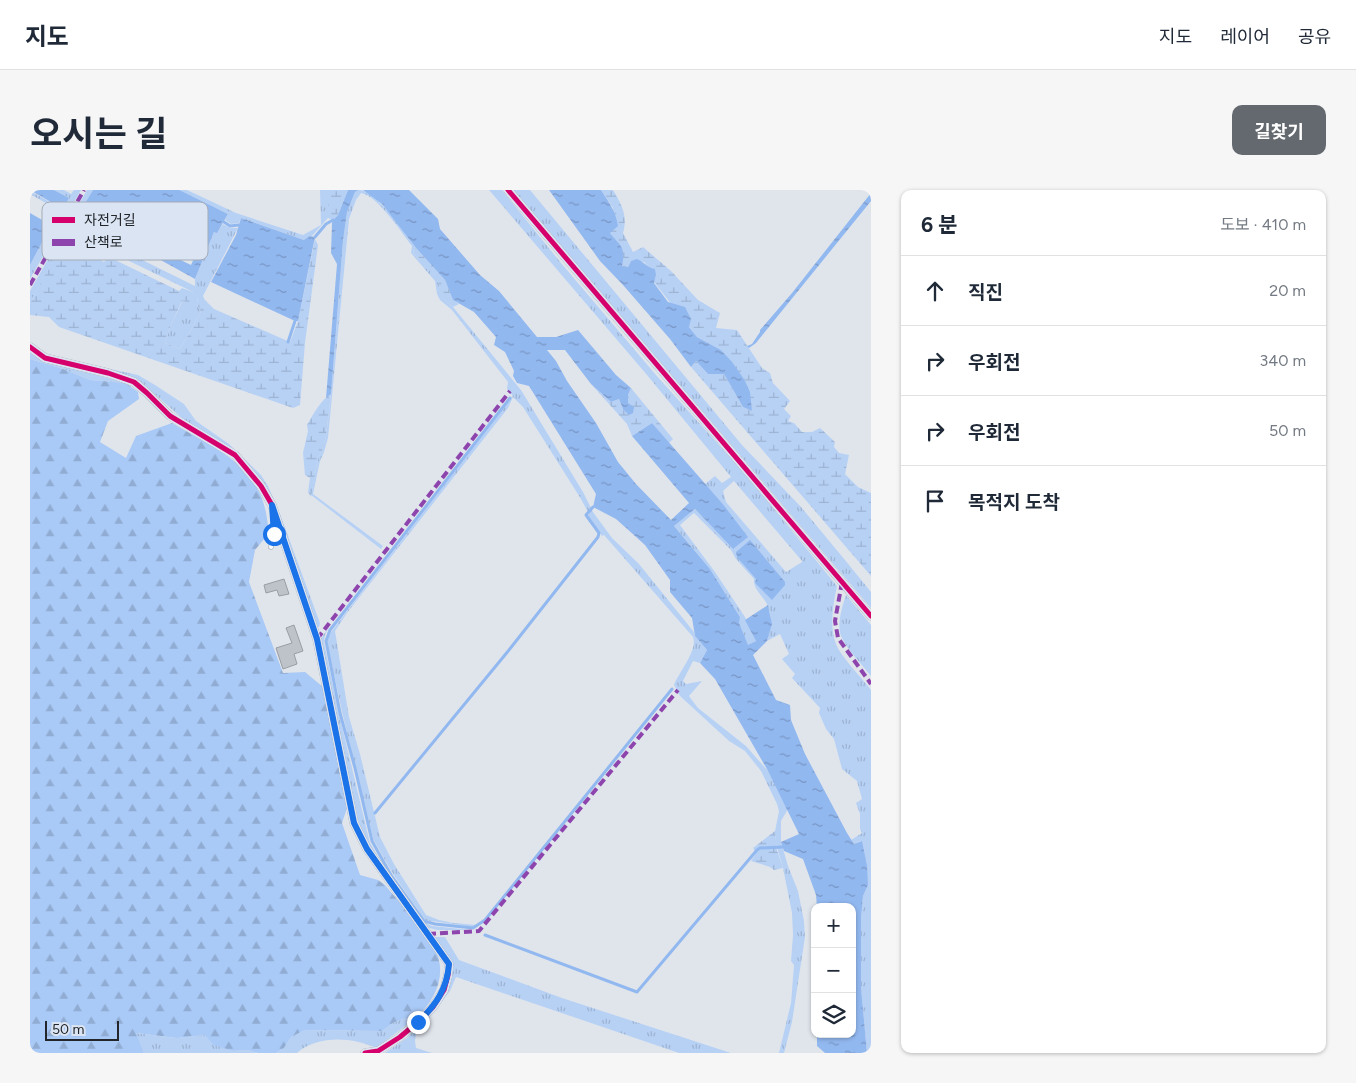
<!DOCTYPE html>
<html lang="ko">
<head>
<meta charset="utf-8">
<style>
  :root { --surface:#fff; --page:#f6f6f7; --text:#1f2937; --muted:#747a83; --line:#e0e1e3; --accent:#64696f }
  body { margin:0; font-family:Figtree,"Noto Sans KR",sans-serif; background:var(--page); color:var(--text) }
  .controls { position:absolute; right:15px; bottom:15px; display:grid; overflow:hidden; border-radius:10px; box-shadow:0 1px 4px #0004 }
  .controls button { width:45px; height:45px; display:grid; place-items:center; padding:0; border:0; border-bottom:1px solid var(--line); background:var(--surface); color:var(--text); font:25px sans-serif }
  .scale { position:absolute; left:15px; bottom:12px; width:74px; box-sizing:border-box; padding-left:5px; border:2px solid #22262b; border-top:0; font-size:14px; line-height:18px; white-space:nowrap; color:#22262b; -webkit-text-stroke:4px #dae4f2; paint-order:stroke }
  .stop { position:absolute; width:15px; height:15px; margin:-11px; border:4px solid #1a73e8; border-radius:50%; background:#fff }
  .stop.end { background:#1a73e8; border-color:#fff; box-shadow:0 1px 5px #0008 }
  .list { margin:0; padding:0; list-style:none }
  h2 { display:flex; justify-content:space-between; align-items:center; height:65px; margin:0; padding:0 20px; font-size:21px }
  h2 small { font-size:16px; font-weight:400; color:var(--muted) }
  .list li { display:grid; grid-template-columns:32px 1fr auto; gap:15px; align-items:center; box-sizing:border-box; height:70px; padding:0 20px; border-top:1px solid var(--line) }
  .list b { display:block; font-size:19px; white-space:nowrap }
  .list em { font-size:16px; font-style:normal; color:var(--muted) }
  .icon { flex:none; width:28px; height:28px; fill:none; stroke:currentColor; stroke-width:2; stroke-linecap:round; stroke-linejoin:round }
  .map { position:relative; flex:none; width:841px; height:863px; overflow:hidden; border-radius:10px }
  header { display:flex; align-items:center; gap:30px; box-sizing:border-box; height:70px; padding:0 25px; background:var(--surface); border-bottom:1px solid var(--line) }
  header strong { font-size:24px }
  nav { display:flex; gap:28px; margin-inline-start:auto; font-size:18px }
  .intro { display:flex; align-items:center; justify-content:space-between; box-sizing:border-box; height:120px; padding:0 30px }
  h1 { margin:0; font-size:35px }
  .button { padding:12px 22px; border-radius:10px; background:var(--accent); color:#fff; font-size:18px; font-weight:700 }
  main { display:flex; gap:30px; padding:0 30px }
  aside { flex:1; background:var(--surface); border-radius:10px; box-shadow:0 1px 4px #0004 }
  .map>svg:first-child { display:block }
  .grass { fill:url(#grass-tufts); fill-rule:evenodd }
  .forest { fill:url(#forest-firs) }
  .wetland { fill:url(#wetland-marsh) }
  .water { fill:url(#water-ripples); fill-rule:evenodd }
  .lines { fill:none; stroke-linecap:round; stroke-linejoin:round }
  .stream { stroke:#92b8f0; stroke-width:3 }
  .building { fill:#bec3c9; stroke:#9a9ea3 }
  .service-casing { stroke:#b0b4ba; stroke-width:5.5 }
  .minor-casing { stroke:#b0b4ba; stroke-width:9 }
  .service { stroke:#fafbfc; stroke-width:4 }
  .minor { stroke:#fafbfc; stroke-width:8 }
  .quiet { stroke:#8e44ad; stroke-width:4; stroke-dasharray:8 4; stroke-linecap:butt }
  .cycleway-casing { stroke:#dae4f2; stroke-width:8 }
  .cycleway { stroke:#d6006c; stroke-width:5 }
  .route { stroke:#1a73e8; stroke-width:6 }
  .key { fill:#dae4f2; stroke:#a3abb6; stroke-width:1 }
  .key-label { font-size:14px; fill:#22262b }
</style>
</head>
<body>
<header>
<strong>지도</strong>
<nav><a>지도</a><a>레이어</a><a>공유</a></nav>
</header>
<div class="intro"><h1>오시는 길</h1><a class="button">길찾기</a></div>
<main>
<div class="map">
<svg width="841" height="863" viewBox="0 0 841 863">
  <defs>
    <pattern id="grass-tufts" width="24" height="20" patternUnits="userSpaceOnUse" patternTransform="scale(1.25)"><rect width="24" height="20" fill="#b7d1f5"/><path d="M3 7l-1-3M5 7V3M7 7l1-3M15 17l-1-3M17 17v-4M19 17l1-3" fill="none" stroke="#9db3d2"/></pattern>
    <pattern id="forest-firs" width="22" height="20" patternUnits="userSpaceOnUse" patternTransform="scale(1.25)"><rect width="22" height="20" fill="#a9c9f6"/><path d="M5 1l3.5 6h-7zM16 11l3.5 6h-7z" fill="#91acd3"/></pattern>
    <pattern id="wetland-marsh" width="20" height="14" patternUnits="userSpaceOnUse" patternTransform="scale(1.25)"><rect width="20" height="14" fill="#b7d1f5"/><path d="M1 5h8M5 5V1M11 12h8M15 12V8" fill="none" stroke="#9db3d2"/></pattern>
    <pattern id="water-ripples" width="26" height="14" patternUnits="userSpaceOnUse" patternTransform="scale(1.25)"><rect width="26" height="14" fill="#92b8f0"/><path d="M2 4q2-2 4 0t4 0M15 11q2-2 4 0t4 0" fill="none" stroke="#7795c3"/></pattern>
  </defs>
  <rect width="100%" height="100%" fill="#e0e5ec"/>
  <g class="grass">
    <polygon points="24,0 34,0 41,4 44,0 51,0 0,89 0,75 21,35 28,38 35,24 0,4 0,1 33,19 39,8"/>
    <polygon points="57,0 63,0 46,30 69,45 89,51 86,57 165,96 165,89 184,42 187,42 193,34 200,38 208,38 173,106 168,107 167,114 171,122 150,159 135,153 140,137 153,110 163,102 56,50 51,51 38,44 0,113 0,101"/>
    <polygon points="147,0 157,0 206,23 273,45 291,35 290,0 298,0 298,28 282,46 279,46 274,50 211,28 209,33 201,34 195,30 198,24"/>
    <path d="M 329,0 C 347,0 375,44 386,58 L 383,63 L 409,90 C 409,101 414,112 423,117 L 491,200 L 553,302 L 563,322 L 582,348 L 609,374 L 664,442 L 665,446 L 677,460 L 670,473 L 663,471 L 653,491 L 656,494 L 672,491 L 659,506 L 668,518 L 716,556 L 738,581 L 758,619 L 751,631 L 751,652 L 758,676 L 768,701 L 774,731 L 775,747 L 762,832 L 754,863 L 749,863 L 761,813 L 764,775 L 761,771 L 763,745 L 762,723 L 753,678 L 746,654 L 745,641 L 749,621 L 747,614 L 731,581 L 715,561 L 699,551 L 650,506 L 644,495 C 649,482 668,460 663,447 L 574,345 L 572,346 L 558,326 L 559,324 L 551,309 L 493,217 L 483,207 L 478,218 L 317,423 L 305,441 L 319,527 L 330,564 L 350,647 L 364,674 L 396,725 L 409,730 L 423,733 L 447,735 L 443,737 L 395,730 L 363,684 L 343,649 L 312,522 L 297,451 L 298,446 L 483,206 L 477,199 L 478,192 L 422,120 L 410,110 L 407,104 L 405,91 L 381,63 L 382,56 C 371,42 348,6 331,3 L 326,10 L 319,29 L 298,248 L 294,262 L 290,271 L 283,304 L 353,356 L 351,359 L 281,305 L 288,268 L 292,261 L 296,246 L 301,204 L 313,51 L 317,22 L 325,2 Z"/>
    <path d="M 459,0 L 472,0 L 531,73 L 626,185 L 716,285 L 807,396 C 803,415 798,442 809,460 C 818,474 831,487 841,500 L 841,863 L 837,863 L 831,797 L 831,729 L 833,706 L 838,695 L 831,651 L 824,654 L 821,650 L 832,643 L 830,639 L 830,624 L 826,613 L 832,609 L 827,591 L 812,579 L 804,549 L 796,539 L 789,523 L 790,518 L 762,488 L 765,484 L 752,469 L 759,464 L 750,444 L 737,451 C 741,438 743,427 737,414 C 733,406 723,399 724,389 L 706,369 L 701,360 L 664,323 L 650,335 L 685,382 L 715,427 L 726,451 L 718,456 L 708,433 L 710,427 L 680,379 L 644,336 L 665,319 L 703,359 L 692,313 L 675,294 L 685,286 L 692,293 L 701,287 L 617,185 ZM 704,291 L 772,371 L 772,372 L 756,382 L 696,312 L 693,301 Z"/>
    <polygon points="483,0 500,0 712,255 771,317 815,370 841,402 841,418"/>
    <polygon points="0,163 12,170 96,193 60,190 33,179 0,169"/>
    <polygon points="34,169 108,185 125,195 154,214 166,231 199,254 231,285 238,296 250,324 290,433 289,437 286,437 249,328 221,278 155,231 110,191 94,185"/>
    <path d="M 816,405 L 841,435 L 841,486 C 832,475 818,460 812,448 C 806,436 812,417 816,405 Z"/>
    <polygon points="299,437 295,445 294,452 309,524 340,653 361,688 394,732 402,736 441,740 407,740 396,737 338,657 328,630 290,450"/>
    <polygon points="404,747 415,747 429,770 532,808 701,863 649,863 426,787 420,801 386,845 385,851 386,858 402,863 355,863 377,848 397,828 422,782"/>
    <path d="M 375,828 L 386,828 L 346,858 C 322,847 288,845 267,863 L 246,863 L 254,858 L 261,847 L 275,840 L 352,841 L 363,833 Z"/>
    <polygon points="105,843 147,848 175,845 203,861 218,860 228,863 114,863"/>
  </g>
  <path class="forest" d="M 0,169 L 33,179 L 60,190 L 96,193 L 108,202 L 109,209 L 78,231 L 70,252 L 96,268 L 106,246 L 142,233 C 172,251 209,266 227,298 C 235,311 237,327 239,343 L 225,360 L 219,392 L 253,483 L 275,482 L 293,497 L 317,618 L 312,633 L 330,685 L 348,690 L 355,695 C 368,711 405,751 409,770 C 414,793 402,813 386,828 L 375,828 L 363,833 L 352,841 L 275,840 L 261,847 L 254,858 L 246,863 L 228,863 L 218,860 L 203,861 L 184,855 L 175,845 L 147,848 L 106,843 L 114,863 L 0,863 Z"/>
  <g class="wetland">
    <polygon points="298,0 318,0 308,25 303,30 298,28"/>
    <path d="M 571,0 L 583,0 C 592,15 598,26 593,43 L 603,62 L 613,57 L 641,81 L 668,110 L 690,123 L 686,138 L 707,140 L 732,178 L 740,183 L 743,193 L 760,211 L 754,219 L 761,226 L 758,231 L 764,233 L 772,242 L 782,242 L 790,238 L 805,252 L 804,257 L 809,263 L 819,265 L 815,284 L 828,297 L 841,303 L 841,386 L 661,177 L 666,171 L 678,184 L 694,184 L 713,217 L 722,221 L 714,189 L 691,160 L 667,147 L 624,92 L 626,85 L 614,72 L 601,71 L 598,77 L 591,76 C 595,61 590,54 580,43 L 583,18 Z"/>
    <polygon points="37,44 51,51 50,59 74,72 79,67 149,101 152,98 163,102 159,112 152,111 140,137 135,153 150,159 171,122 167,114 168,106 173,106 175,110 184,119 260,152 268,131 285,49 288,55 275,153 270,215 263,218 29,137 19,127 0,125 0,113"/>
    <path d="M 386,58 L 415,90 L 423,110 L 429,114 L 423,117 C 413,111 409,102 408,90 L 383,63 Z"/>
    <polygon points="561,194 581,212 589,209 593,219 598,213 598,205 601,198 643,249 639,253 622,233 602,246 597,234"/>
    <path d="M 301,204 L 296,246 L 292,261 L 288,268 L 281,307 L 278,302 L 280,288 L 275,285 L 273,263 L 278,241 L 277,235 C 284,223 290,211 301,204 Z"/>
    <polygon points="745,641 747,660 753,678 744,680 740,677 721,671 726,663 723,658"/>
  </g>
  <g class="water">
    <polygon points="0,0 24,0 39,8 33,19"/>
    <path d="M 63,0 L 149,0 L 198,24 L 187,43 L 184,42 L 165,89 L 109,58 L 101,60 C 97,57 93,52 88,50 C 73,43 58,43 45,30 ZM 89,19 L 115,19 L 103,48 L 80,37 ZM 126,24 L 144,33 L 153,32 L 177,40 L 161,75 L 115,53 L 119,45 L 117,40 Z"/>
    <polygon points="318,0 329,0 325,2 317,22 313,51 301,204 296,208 307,74 301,63 302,33 303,30 308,25"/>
    <polygon points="333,0 379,0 408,29 410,39 450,85 469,101 507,147 526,147 548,140 586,185 601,198 598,205 598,213 604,217 603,223 599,225 593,219 589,209 581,212 561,194 535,160 517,160 526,171 537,191 566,233 588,272 606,294 641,330 659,313 602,246 622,233 692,313 718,347 703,359 665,319 644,336 680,379 710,427 709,433 718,455 726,451 715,430 738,415 742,434 737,451 723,465 746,510 760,515 761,530 775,564 817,643 824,654 832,651 837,676 838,695 833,706 831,729 831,797 837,863 795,863 787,856 787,844 822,844 822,717 787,717 786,705 773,669 754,661 751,652 769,644 738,581 685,489 670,473 677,460 665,446 662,428 640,402 640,390 615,355 586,329 563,317 566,304 499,196 487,193 483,186 484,181 475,162 464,155 466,147 444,122 423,110 415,90 386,58 352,14"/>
    <path d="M 519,0 L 571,0 C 579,12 586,22 588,36 L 580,43 C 591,56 596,58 592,76 L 598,77 L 601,71 L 607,69 C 614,72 618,78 625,79 L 626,85 L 624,93 L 638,112 L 655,117 L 661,129 L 659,137 L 667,147 L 691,160 L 702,172 L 714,189 L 720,202 L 722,221 L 713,217 L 694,184 L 678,184 L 666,171 L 661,177 L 640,149 L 593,95 L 570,71 Z"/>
    <polygon points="841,3 841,11 726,153 719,158 717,156 722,154 730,142 730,140 762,103"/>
    <polygon points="0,23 21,35 0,75"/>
    <polygon points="211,28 274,50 279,46 285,47 268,131 265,131 181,92 206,45"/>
    <polygon points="720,350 755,392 755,395 742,410 725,393 726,389 707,367 706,362"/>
  </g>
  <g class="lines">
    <g class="stream">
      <polyline points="194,32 200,36 209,35"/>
      <polyline points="285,47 296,34 303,30"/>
      <polyline points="258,152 265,131"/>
      <polyline points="480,208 300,440 296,451 310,523 325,578 342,651 361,685 394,731 405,734 443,738 455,730 642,499"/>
      <polyline points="345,623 479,460 568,347 569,343 556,325 563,317"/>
      <polyline points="455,745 607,802 727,660 730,658 753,657"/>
    </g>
  </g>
  <g class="building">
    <polygon points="254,389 259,404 249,406 247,400 236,403 234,395"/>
    <polygon points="264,435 273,461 264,464 267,474 253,479 246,458 262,453 256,438"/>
  </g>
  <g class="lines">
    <defs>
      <polyline id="service" points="241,357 244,344 243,325"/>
      <g id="minor">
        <polyline points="478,0 841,426"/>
        <polyline points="0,157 15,168 78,183 104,192 117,203 140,226 205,265 231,296 242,315 287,449 324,633 337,659 419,774 418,785 414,800 403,817 388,832 370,847 348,861 335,863"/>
      </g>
    </defs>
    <use href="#service" class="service-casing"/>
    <use href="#minor" class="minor-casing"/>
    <use href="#service" class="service"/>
    <use href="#minor" class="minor"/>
    <g class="quiet">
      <polyline points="0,95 54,0"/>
      <polyline points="812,392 805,431 808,448 841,494"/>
      <polyline points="287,449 480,201"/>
      <polyline points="398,744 449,741 648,500"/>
    </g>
    <defs>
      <g id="cycleway">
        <polyline points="478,0 841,426"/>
        <polyline points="0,157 15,168 78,183 104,192 117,203 140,226 205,265 231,296 242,315 287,449 324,633 337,659 419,774 418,785 414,800 403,817 388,832 370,847 348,861 335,863"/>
      </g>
    </defs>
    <use href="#cycleway" class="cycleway-casing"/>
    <use href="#cycleway" class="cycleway"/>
  </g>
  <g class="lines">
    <path class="route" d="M 244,344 L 242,315 L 287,449 L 324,633 L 337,659 L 419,774 C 417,799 406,815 388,832"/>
  </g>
  <rect x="12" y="12" width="166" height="58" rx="8" class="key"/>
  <rect x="22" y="27" width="23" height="6" fill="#d6006c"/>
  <rect x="22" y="49" width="23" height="7" fill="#8e44ad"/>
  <g class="key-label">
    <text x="54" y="35">자전거길</text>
    <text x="54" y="57">산책로</text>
  </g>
</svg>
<div class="controls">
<button>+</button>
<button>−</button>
<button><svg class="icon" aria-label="layers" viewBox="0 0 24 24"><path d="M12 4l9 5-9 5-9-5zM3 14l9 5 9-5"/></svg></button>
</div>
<div class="scale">50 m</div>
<div class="stop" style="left:244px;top:344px"></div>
<div class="stop end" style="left:388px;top:832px"></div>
</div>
<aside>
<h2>6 분<small>도보 · 410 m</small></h2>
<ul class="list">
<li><svg class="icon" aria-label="ahead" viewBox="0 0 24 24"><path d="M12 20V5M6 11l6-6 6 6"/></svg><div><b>직진</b></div><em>20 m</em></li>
<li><svg class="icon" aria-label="right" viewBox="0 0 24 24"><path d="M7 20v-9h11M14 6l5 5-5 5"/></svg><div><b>우회전</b></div><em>340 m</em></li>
<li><svg class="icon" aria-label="right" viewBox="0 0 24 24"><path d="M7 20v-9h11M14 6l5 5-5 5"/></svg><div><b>우회전</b></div><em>50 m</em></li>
<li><svg class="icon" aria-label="arrive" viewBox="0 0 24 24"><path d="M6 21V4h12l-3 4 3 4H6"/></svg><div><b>목적지 도착</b></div></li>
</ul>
</aside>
</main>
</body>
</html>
